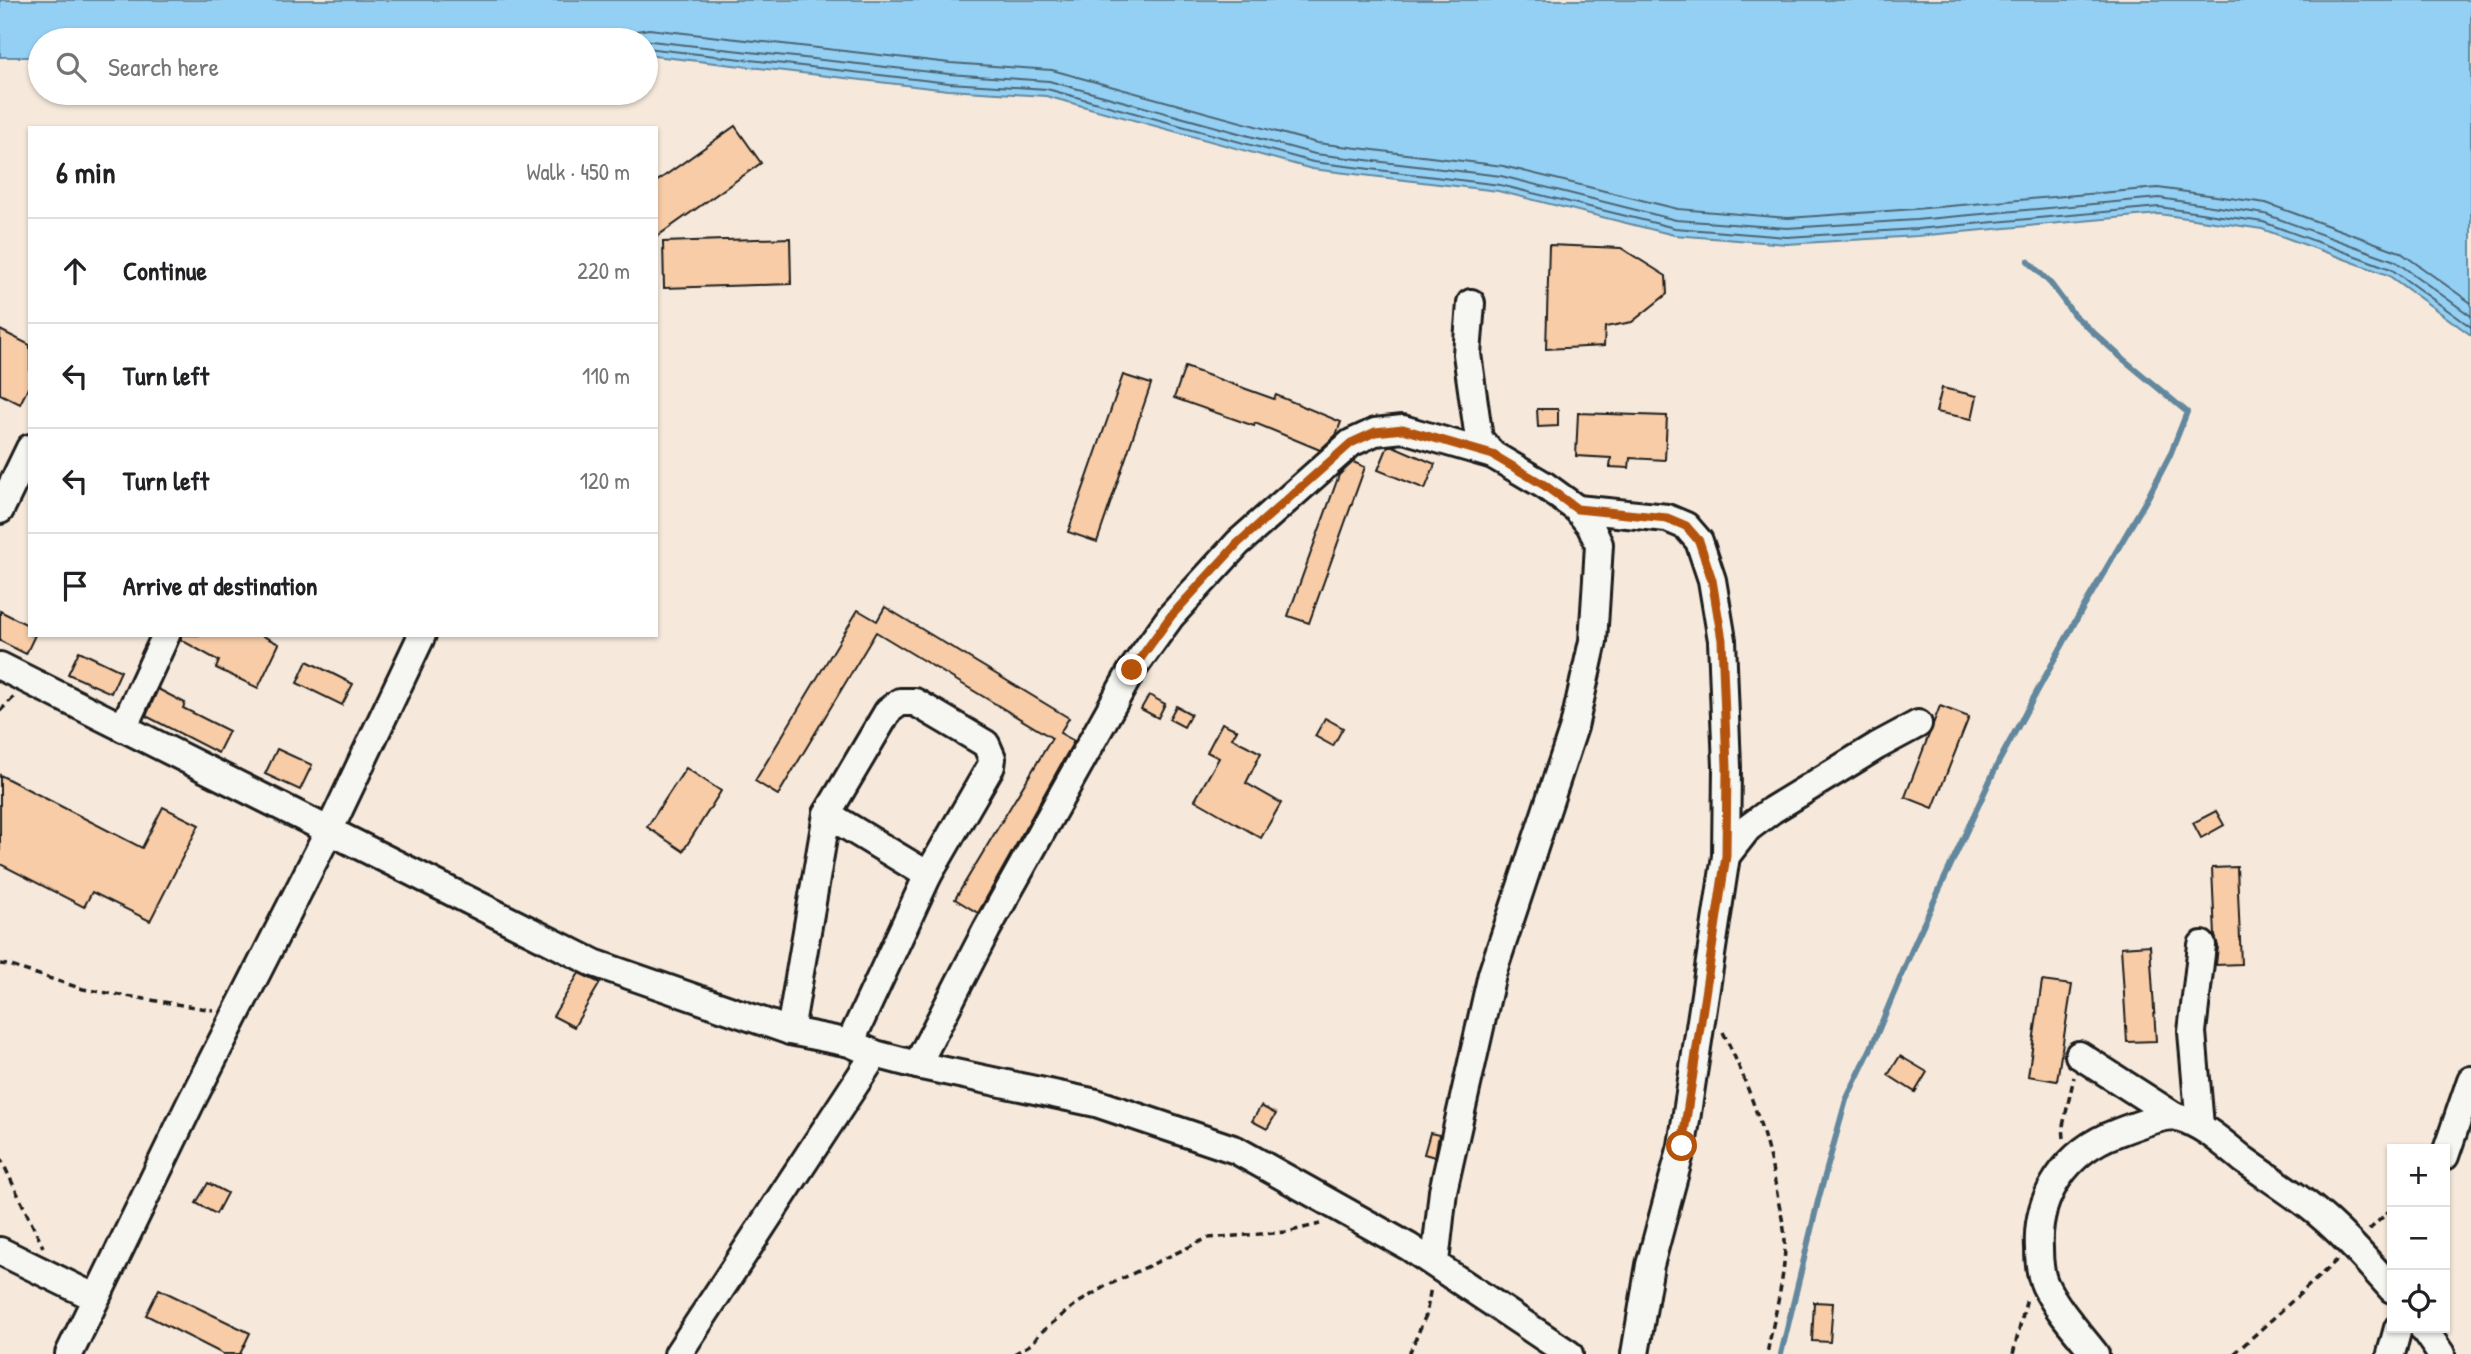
<!DOCTYPE html>
<html lang="en">
<head>
<meta charset="utf-8">
<style>
  :root { --surface:#fff; --page:#f6f6f6; --text:#202124; --muted:#757577; --line:#e0e0e0 }
  body { margin:0; font-family:"Patrick Hand",sans-serif; background:var(--page); color:var(--text) }
  .controls { position:absolute; right:21px; bottom:21px; display:grid; overflow:hidden; border-radius:0px; box-shadow:0 2px 5px #0004 }
  .controls button { width:63px; height:63px; display:grid; place-items:center; padding:0; border:0; border-bottom:2px solid var(--line); background:var(--surface); color:var(--text); font:35px sans-serif }
  .stop { position:absolute; width:21px; height:21px; margin:-16px; border:5px solid #b45309; border-radius:50%; background:#fff }
  .stop.end { background:#b45309; border-color:#fff; box-shadow:0 2px 7px #0008 }
  .list { margin:0; padding:0; list-style:none }
  h2 { display:flex; justify-content:space-between; align-items:center; height:91px; margin:0; padding:0 28px; font-size:30px }
  h2 small { font-size:23px; font-weight:400; color:var(--muted) }
  .list li { display:grid; grid-template-columns:46px 1fr auto; gap:21px; align-items:center; box-sizing:border-box; height:105px; padding:0 28px; border-top:2px solid var(--line) }
  .list b { display:block; font-size:26px; white-space:nowrap }
  .list em { font-size:23px; font-style:normal; color:var(--muted) }
  .icon { flex:none; width:38px; height:38px; fill:none; stroke:currentColor; stroke-width:2; stroke-linecap:round; stroke-linejoin:round }
  .map { position:relative; flex:none; width:2471px; height:1354px; overflow:hidden }
  .search { position:absolute; background:var(--surface); box-shadow:0 2px 5px #0004; left:28px; top:28px; width:630px; height:77px; display:flex; align-items:center; gap:18px; box-sizing:border-box; padding:0 24px; border-radius:38px; color:var(--muted); font-size:26px }
  .panel { position:absolute; background:var(--surface); box-shadow:0 2px 5px #0004; left:28px; top:126px; width:630px; height:511px; border-radius:0px }
  .map>svg:first-child { display:block }
  .water { fill:#94d0f4; stroke:#64889e; stroke-width:2 }
  .lines { fill:none; stroke-linecap:round; stroke-linejoin:round }
  .shore { stroke:#4c6472; stroke-width:2 }
  .stream { stroke:#64889e; stroke-width:6 }
  .building { fill:#f7cca6; stroke:#1c1c1c; stroke-width:2 }
  .minor-casing { stroke:#1c1c1c; stroke-width:32 }
  .path { stroke:#1c1c1c; stroke-width:3.5; stroke-dasharray:7 5; stroke-linecap:butt }
  .minor { stroke:#f6f6f2; stroke-width:26 }
  .route { stroke:#b45309; stroke-width:9 }
</style>
</head>
<body>
<div class="map">
<svg width="2471" height="1354" viewBox="0 0 2471 1354">
  <rect width="100%" height="100%" fill="#f6e9db"/>
  <filter id="ink" filterUnits="userSpaceOnUse"><feTurbulence type="fractalNoise" baseFrequency=".0143" numOctaves="2"/><feDisplacementMap in="SourceGraphic" scale="14" xChannelSelector="R" yChannelSelector="G"/><feConvolveMatrix kernelMatrix="1 2 1 2 8 2 1 2 1" color-interpolation-filters="sRGB"/></filter>
  <g filter="url(#ink)">
    <polygon class="water" points="0,0 2471,0 2471,335 2388,275 2262,229 2159,214 1917,236 1787,244 1674,235 1498,191 1312,169 1046,96 948,90 646,55 646,40 40,40 40,57 0,57"/>
    <g class="lines">
      <g class="shore">
        <polyline points="625,40 636,31 649,29 950,63 1052,70 1317,143 1503,166 1678,209 1788,218 1915,209 2158,188 2266,203 2400,252 2471,303"/>
        <polyline points="642,40 949,74 1049,81 1315,154 1501,176 1676,220 1787,228 1916,220 2159,198 2265,214 2395,261 2471,316"/>
        <polyline points="646,48 949,83 1047,89 1313,162 1500,185 1675,228 1787,237 1917,229 2159,207 2263,222 2391,269 2471,327"/>
      </g>
      <polyline class="stream" points="1781,1354 1819,1197 1846,1100 1871,1048 1917,938 1998,763 2075,622 2148,497 2170,455 2187,412 2123,359 2074,315 2051,284 2028,261"/>
    </g>
    <g class="building">
      <polygon points="735,126 761,163 656,237 656,182"/>
      <polygon points="790,238 791,284 664,288 663,242"/>
      <polygon points="1549,245 1621,248 1666,276 1667,294 1632,322 1605,327 1604,346 1546,349"/>
      <polygon points="0,330 30,345 30,384 20,404 0,394"/>
      <polygon points="1185,367 1274,399 1276,395 1341,422 1336,435 1320,450 1255,423 1254,426 1174,398"/>
      <polygon points="1123,375 1151,384 1097,542 1068,532"/>
      <polygon points="1942,388 1977,396 1972,419 1936,412"/>
      <polygon points="1537,409 1558,409 1558,426 1538,427"/>
      <polygon points="1578,413 1667,416 1665,460 1630,458 1629,468 1610,467 1611,458 1576,456"/>
      <polygon points="1388,446 1393,446 1435,464 1425,489 1378,470"/>
      <polygon points="1353,462 1365,467 1309,623 1288,616 1339,475"/>
      <polygon points="885,607 1069,718 1060,733 1074,741 978,913 955,899 1052,738 876,632 778,795 755,781 858,610 877,621"/>
      <polygon points="0,611 30,626 30,635 35,635 26,654 0,641"/>
      <polygon points="181,635 261,635 279,644 258,688 216,668 219,661 181,640"/>
      <polygon points="79,651 121,671 111,693 68,674"/>
      <polygon points="307,661 353,684 342,705 297,683"/>
      <polygon points="158,689 185,703 183,708 229,731 218,753 146,716"/>
      <polygon points="1149,695 1165,704 1158,718 1141,709"/>
      <polygon points="1176,706 1191,714 1184,727 1169,719"/>
      <polygon points="1940,706 1969,717 1933,808 1905,797"/>
      <polygon points="1325,718 1343,728 1333,746 1315,736"/>
      <polygon points="1222,723 1237,730 1232,738 1261,753 1246,783 1281,803 1261,838 1195,800 1219,758 1207,752"/>
      <polygon points="277,749 312,765 300,790 265,774"/>
      <polygon points="686,768 721,791 683,851 647,827"/>
      <polygon points="0,775 142,848 163,807 199,825 150,921 92,892 84,907 0,864"/>
      <polygon points="2216,811 2224,825 2201,838 2193,823"/>
      <polygon points="2237,867 2241,964 2216,965 2218,946 2215,936 2212,868"/>
      <polygon points="2150,945 2156,1041 2127,1042 2121,947"/>
      <polygon points="579,973 600,983 574,1027 553,1016"/>
      <polygon points="2042,981 2072,985 2057,1081 2028,1076"/>
      <polygon points="1900,1056 1927,1072 1915,1092 1888,1075"/>
      <polygon points="1261,1106 1276,1114 1267,1129 1252,1121"/>
      <polygon points="1430,1133 1439,1135 1435,1157 1424,1154"/>
      <polygon points="208,1183 227,1193 216,1214 196,1203"/>
      <polygon points="159,1289 250,1333 240,1354 223,1354 146,1315"/>
      <polygon points="1814,1302 1833,1303 1830,1342 1812,1341"/>
    </g>
    <g class="lines">
      <defs>
        <g id="minor">
          <polyline points="1577,509 1667,518 1686,526 1699,541 1712,580 1722,640 1727,767 1726,856 1682,1146 1650,1265 1635,1354"/>
          <polyline points="0,510 30,448"/>
          <polyline points="0,666 594,963 790,1031 850,1043 875,1054 917,1065 1096,1103 1236,1150 1409,1247 1569,1354"/>
          <polyline points="123,728 166,635"/>
          <polyline points="827,814 928,875"/>
          <polyline points="1726,856 1748,828 1772,810 1877,746 1918,724"/>
          <polyline points="790,1031 827,814 888,711 900,702 915,702 986,744 992,758 991,766 928,875 850,1043"/>
          <polyline points="2079,1055 2174,1116"/>
          <polyline points="917,1065 987,929 1132,670 1171,616 1238,543 1351,443 1375,432 1403,429 1493,455"/>
          <polyline points="2200,1126 2192,1032 2202,945"/>
          <polyline points="2445,1156 2471,1080"/>
          <polyline points="0,1251 96,1298"/>
          <polyline points="1435,1262 1443,1191 1492,974 1574,727 1593,641 1597,579 1599,544 1590,525 1577,509 1544,485 1493,455 1479,439 1467,354 1471,303"/>
          <polyline points="2423,1328 2441,1354"/>
          <polyline points="69,1354 190,1104 329,831 422,635"/>
          <polyline points="678,1354 875,1054"/>
          <path d="M 2095,1354 C 2078,1332 2057,1310 2045,1285 C 2040,1274 2039,1259 2039,1248 C 2036,1196 2067,1151 2116,1133 C 2129,1128 2165,1114 2177,1117 C 2203,1124 2224,1144 2244,1160 C 2266,1176 2288,1190 2309,1206 C 2340,1230 2366,1260 2392,1289"/>
          <polyline points="2391,1354 2398,1328"/>
        </g>
      </defs>
      <use href="#minor" class="minor-casing"/>
      <g class="path">
        <polyline points="0,711 14,697"/>
        <polyline points="0,964 8,965 83,989 213,1010"/>
        <path d="M 1723,1032 C 1749,1085 1769,1141 1778,1200 C 1781,1214 1785,1228 1785,1243 C 1785,1280 1774,1317 1767,1354"/>
        <polyline points="2064,1138 2063,1126 2074,1077"/>
        <polyline points="0,1157 43,1247"/>
        <polyline points="2369,1230 2392,1208"/>
        <polyline points="1014,1354 1033,1343 1040,1333 1075,1305 1104,1287 1208,1238 1287,1232 1320,1224"/>
        <polyline points="1409,1354 1426,1315 1431,1287"/>
        <polyline points="2013,1354 2027,1298"/>
        <polyline points="2234,1354 2337,1260"/>
      </g>
      <use href="#minor" class="minor"/>
    </g>
  </g>
  <g class="lines" filter="url(#ink)">
    <polyline class="route" points="1132,670 1171,616 1238,543 1351,443 1375,432 1403,429 1493,455 1544,485 1577,509 1667,518 1686,526 1699,541 1712,580 1722,640 1727,767 1726,856 1682,1146"/>
  </g>
</svg>
<div class="controls">
<button>+</button>
<button>−</button>
<button><svg class="icon" aria-label="locate" viewBox="0 0 24 24"><circle cx="12" cy="12" r="6"/><path d="M12 2v4M12 18v4M2 12h4M18 12h4"/></svg></button>
</div>
<div class="stop" style="left:1682px;top:1146px"></div>
<div class="stop end" style="left:1132px;top:670px"></div>
<div class="search"><svg class="icon" aria-label="search" viewBox="0 0 24 24"><circle cx="10" cy="10" r="6"/><path d="M15 15l6 6"/></svg>Search here</div>
<section class="panel">
<h2>6 min<small>Walk · 450 m</small></h2>
<ul class="list">
<li><svg class="icon" aria-label="ahead" viewBox="0 0 24 24"><path d="M12 20V5M6 11l6-6 6 6"/></svg><div><b>Continue</b></div><em>220 m</em></li>
<li><svg class="icon" aria-label="left" viewBox="0 0 24 24"><path d="M17 20v-9H6M10 6l-5 5 5 5"/></svg><div><b>Turn left</b></div><em>110 m</em></li>
<li><svg class="icon" aria-label="left" viewBox="0 0 24 24"><path d="M17 20v-9H6M10 6l-5 5 5 5"/></svg><div><b>Turn left</b></div><em>120 m</em></li>
<li><svg class="icon" aria-label="arrive" viewBox="0 0 24 24"><path d="M6 21V4h12l-3 4 3 4H6"/></svg><div><b>Arrive at destination</b></div></li>
</ul>
</section>
</div>
</body>
</html>
